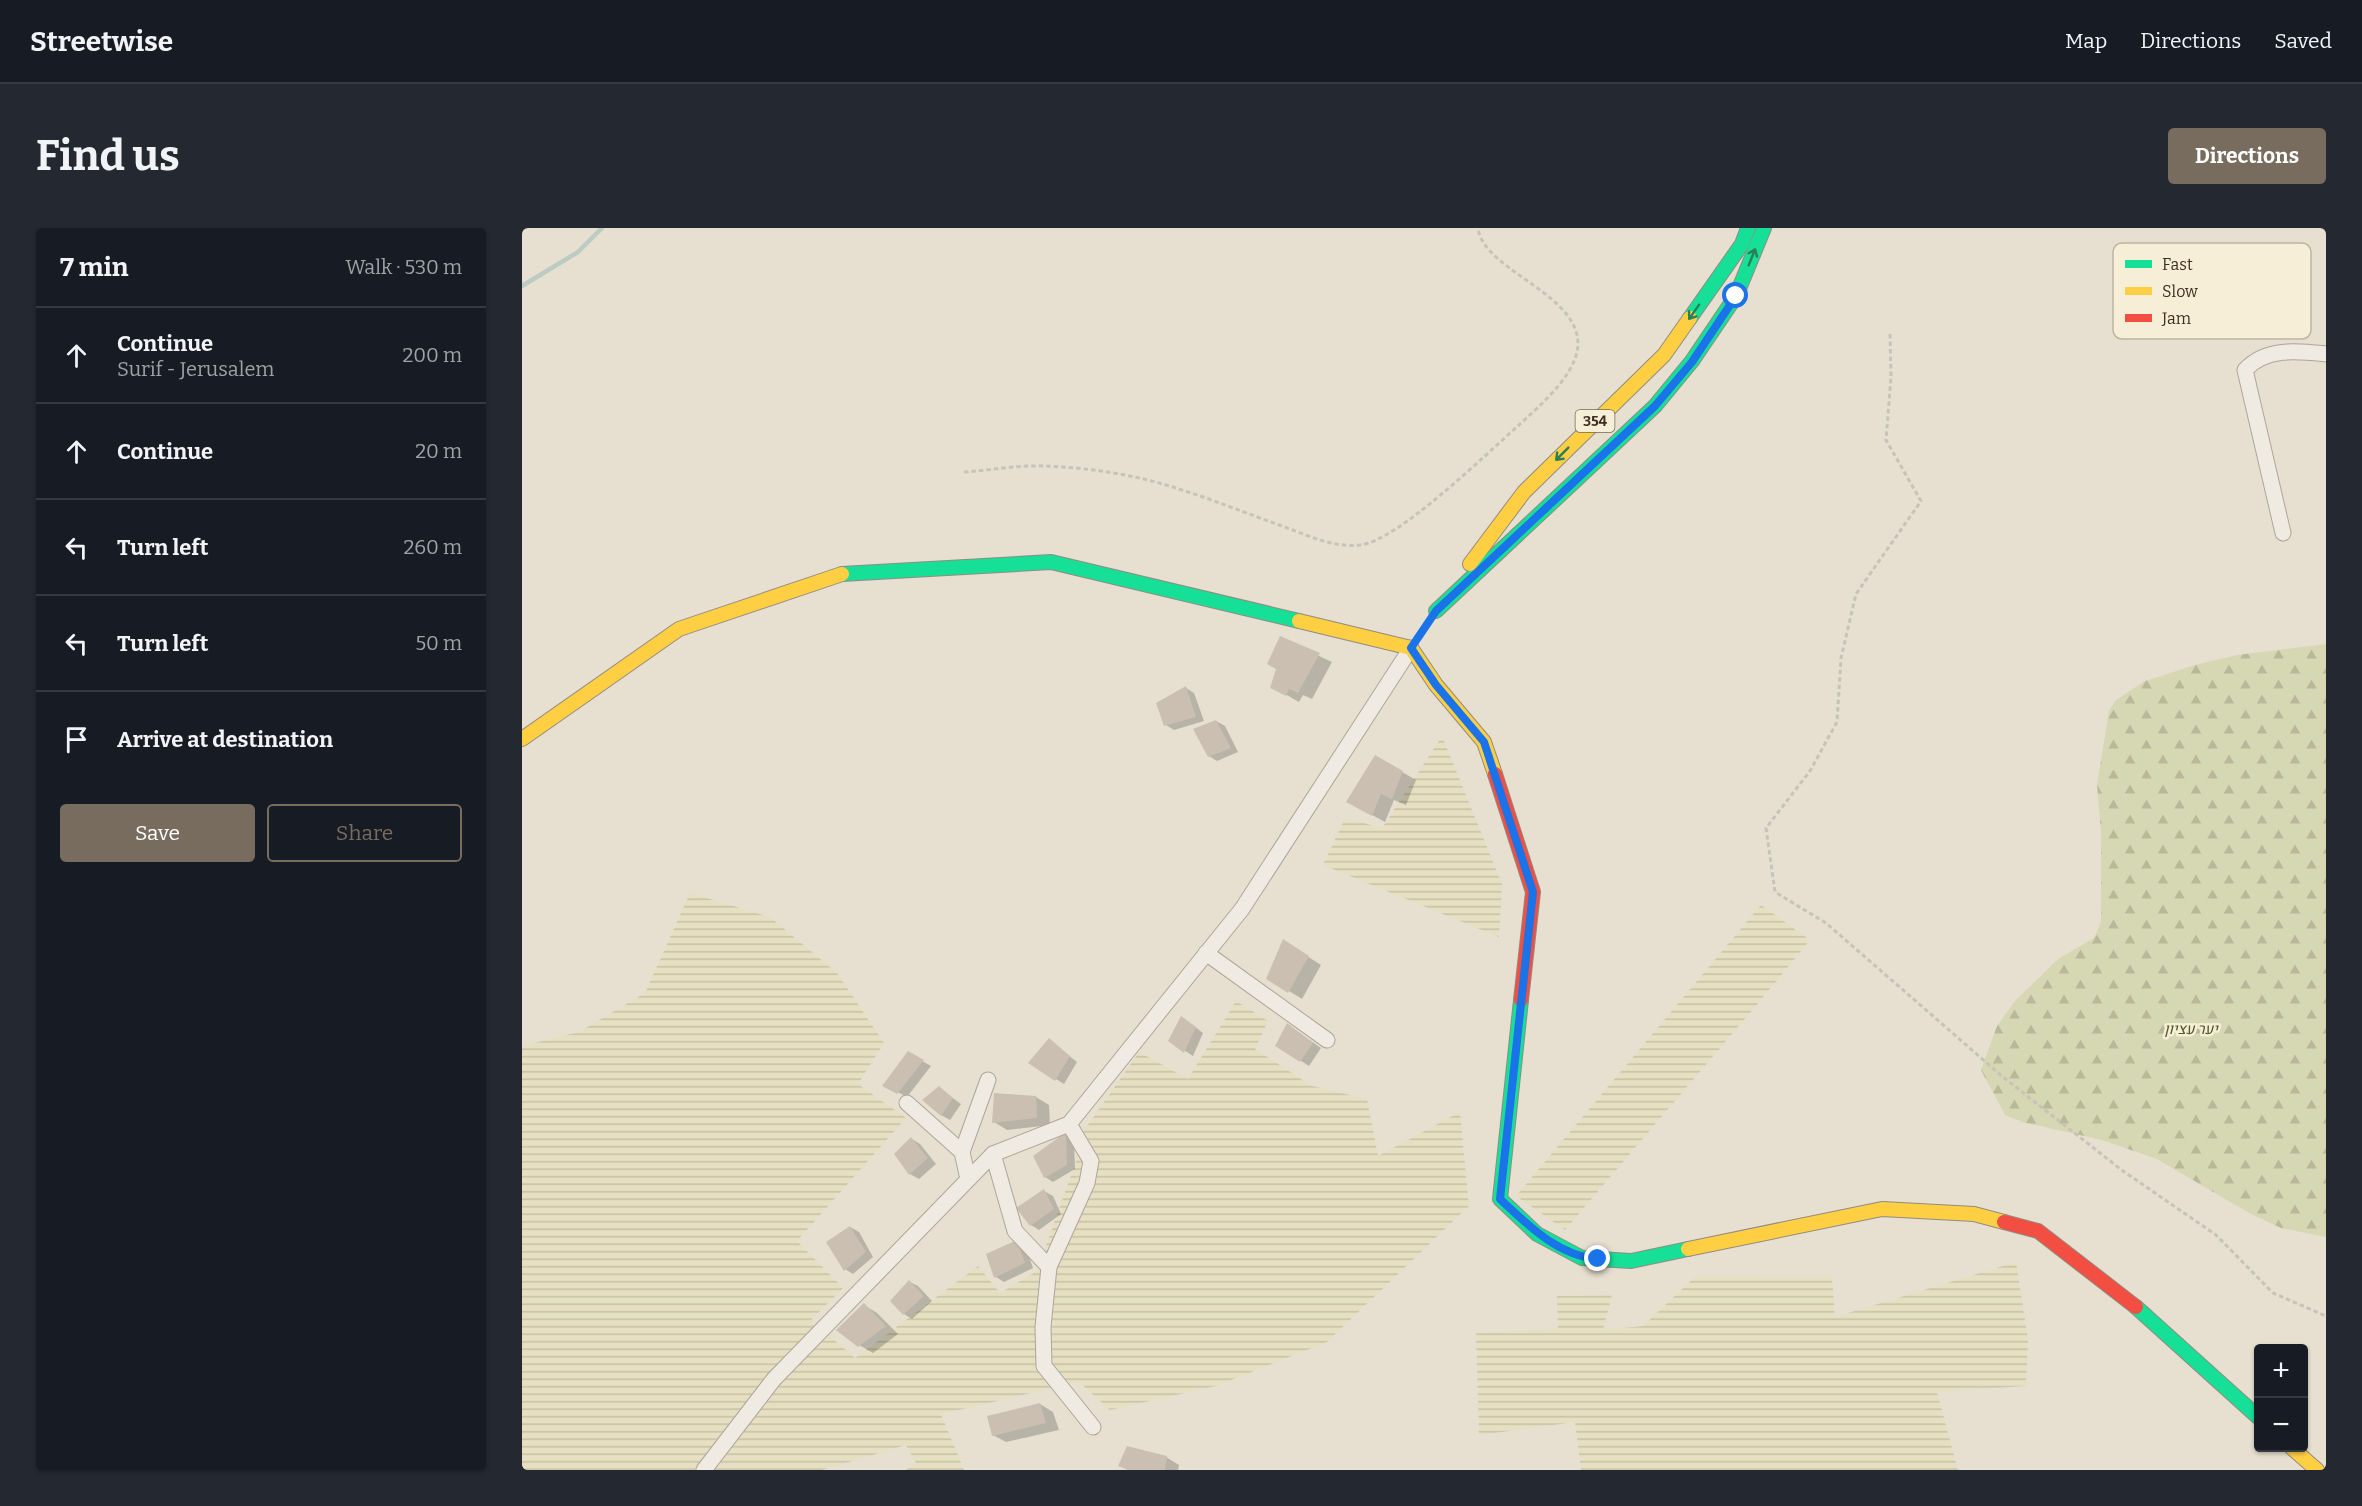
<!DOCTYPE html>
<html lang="en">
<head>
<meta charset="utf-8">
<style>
  :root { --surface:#171b24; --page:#242831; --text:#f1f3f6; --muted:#9ea1a6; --line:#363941; --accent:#786c5e }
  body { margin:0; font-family:Bitter,Heebo,serif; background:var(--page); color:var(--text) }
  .controls { position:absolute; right:18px; bottom:18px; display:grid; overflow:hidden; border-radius:6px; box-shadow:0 2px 4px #0004 }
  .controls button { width:54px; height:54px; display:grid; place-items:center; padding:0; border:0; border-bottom:2px solid var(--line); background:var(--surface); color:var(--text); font:30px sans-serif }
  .stop { position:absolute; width:18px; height:18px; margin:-14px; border:4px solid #1a73e8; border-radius:50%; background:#fff }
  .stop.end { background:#1a73e8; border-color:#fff; box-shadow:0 2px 6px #0008 }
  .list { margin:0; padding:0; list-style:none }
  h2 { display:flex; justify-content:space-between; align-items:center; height:78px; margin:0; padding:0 24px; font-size:26px }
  h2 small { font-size:20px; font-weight:400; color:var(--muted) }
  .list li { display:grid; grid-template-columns:39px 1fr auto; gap:18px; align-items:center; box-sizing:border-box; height:96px; padding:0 24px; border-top:2px solid var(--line) }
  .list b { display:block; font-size:22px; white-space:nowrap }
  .list p { margin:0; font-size:20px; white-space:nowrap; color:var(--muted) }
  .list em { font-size:20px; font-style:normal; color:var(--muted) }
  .actions { display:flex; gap:12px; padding:18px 24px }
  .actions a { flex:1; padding:14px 0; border:2px solid var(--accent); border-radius:6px; text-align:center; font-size:21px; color:var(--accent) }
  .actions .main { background:var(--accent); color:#fff }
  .icon { flex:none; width:33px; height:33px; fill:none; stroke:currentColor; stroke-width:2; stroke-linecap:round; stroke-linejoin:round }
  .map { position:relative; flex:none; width:1804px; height:1242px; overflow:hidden; border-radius:6px }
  header { display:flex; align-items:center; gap:36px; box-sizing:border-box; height:84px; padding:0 30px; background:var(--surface); border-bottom:2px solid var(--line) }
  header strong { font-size:28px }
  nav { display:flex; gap:33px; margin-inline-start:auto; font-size:21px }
  .intro { display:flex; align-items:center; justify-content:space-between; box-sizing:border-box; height:144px; padding:0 36px }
  h1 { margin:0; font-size:42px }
  .button { padding:15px 27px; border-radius:6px; background:var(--accent); color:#fff; font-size:21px; font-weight:700 }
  main { display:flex; gap:36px; padding:0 36px }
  aside { flex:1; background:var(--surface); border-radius:6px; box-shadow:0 2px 4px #0004 }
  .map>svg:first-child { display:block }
  .farmland { fill:url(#farmland-rules) }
  .forest { fill:url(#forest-firs) }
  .shadow { fill:#0003 }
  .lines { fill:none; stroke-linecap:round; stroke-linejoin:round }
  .stream { stroke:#bcccc2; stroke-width:4.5 }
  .building { fill:#cbbfb2 }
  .street-casing { stroke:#ada599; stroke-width:17 }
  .fast-casing { stroke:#928b80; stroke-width:16 }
  .slow-casing { stroke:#928b80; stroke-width:16 }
  .jam-casing { stroke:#928b80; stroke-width:16 }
  .path { stroke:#c8c2b9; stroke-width:3; stroke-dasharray:4.5 3; stroke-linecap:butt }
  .street { stroke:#efebe3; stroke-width:15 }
  .fast { stroke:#16e098; stroke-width:14 }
  .slow { stroke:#ffcf43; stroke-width:14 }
  .jam { stroke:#f24e42; stroke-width:14 }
  .oneway { stroke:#2b7e56 }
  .route { stroke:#1a73e8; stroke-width:8 }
  .labels { text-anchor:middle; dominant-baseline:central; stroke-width:5; stroke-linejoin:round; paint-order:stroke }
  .shield { fill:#f7eed8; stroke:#756857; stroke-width:1.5 }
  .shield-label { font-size:14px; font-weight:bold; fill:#3d2e20 }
  .park-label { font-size:15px; font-style:italic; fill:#4d5a26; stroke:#f7eed8 }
  .key { fill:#f7eed8; stroke:#bfb4a1; stroke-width:1.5 }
  .key-label { font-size:16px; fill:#3d2e20 }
</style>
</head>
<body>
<header>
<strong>Streetwise</strong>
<nav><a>Map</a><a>Directions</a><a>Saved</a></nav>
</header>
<div class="intro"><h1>Find us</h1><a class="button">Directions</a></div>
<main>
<aside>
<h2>7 min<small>Walk · 530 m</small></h2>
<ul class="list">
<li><svg class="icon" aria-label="ahead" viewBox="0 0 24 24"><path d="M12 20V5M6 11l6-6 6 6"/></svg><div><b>Continue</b><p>Surif - Jerusalem</p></div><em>200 m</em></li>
<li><svg class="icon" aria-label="ahead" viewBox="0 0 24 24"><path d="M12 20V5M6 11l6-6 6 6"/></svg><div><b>Continue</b></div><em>20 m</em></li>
<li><svg class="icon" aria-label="left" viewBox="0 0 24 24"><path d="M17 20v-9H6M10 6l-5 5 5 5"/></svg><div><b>Turn left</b></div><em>260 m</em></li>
<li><svg class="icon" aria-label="left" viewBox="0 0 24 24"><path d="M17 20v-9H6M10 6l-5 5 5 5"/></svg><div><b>Turn left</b></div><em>50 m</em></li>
<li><svg class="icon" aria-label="arrive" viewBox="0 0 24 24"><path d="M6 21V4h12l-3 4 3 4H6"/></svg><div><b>Arrive at destination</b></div></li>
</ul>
<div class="actions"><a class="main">Save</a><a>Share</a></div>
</aside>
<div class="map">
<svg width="1804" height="1242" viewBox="0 0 1804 1242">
  <defs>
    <pattern id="farmland-rules" width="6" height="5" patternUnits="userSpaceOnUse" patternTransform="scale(1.5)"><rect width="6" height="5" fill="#e6dfc2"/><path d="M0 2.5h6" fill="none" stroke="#c6c0a6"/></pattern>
    <pattern id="forest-firs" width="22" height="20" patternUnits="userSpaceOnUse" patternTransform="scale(1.5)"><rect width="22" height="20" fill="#d6d7b3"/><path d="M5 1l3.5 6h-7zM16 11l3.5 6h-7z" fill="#b9b99a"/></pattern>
  </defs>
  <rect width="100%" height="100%" fill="#e7e0d1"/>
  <g class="farmland">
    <polygon points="920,508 980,656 977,709 801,637 823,590 860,600"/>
    <polygon points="168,665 248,689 315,745 362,815 336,856 384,890 275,1013 321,1060 289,1092 333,1130 456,1038 478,1065 515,1043 557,925 554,914 617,824 666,851 714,773 746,793 733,821 790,858 845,871 856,928 938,884 947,978 805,1114 694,1158 588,1182 557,1154 419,1186 442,1242 384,1242 394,1235 384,1217 300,1242 0,1242 0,818 57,804 123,765"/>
    <polygon points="1239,677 1288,712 1233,779 1043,1002 994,968"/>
    <polygon points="1494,1034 1506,1112 1504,1158 1415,1164 1436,1242 1059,1242 1053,1194 957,1207 954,1105 1036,1101 1035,1068 1090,1067 1081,1102 1121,1098 1174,1048 1310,1049 1313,1089"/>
  </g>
  <polygon class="forest" points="1804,416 1804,1009 1759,1000 1727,985 1635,931 1580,912 1500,894 1483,887 1459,842 1475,798 1493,773 1536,731 1572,710 1579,694 1579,604 1575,557 1587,483 1594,472 1623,453 1673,437 1715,427"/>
  <g class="shadow">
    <polygon points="759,410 810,434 790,471 781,467 777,474 763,466 755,440"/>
    <polygon points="664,460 672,465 682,493 652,502 644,497"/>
    <polygon points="694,493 703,498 716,524 695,533 687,528"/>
    <polygon points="854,529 894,552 884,577 872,572 863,594 839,581"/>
    <polygon points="774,721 799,737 780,771 746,750"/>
    <polygon points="668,795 681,805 671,828 648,813"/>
    <polygon points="766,797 799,820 787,838 755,817"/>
    <polygon points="527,812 555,834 542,856 534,851"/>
    <polygon points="386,825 409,838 385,869 362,857"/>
    <polygon points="417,860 439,876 428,892 419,887"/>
    <polygon points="514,869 527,877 528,897 485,902 472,894"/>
    <polygon points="544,906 552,910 553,941 531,954 523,949 513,928"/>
    <polygon points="390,911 398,916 414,936 397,951 388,946 374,926"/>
    <polygon points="522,963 531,968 539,986 517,1002 509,997"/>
    <polygon points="328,999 337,1004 351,1029 331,1046 323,1041"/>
    <polygon points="495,1013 503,1018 511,1040 482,1054 474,1049"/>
    <polygon points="388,1054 396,1058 410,1073 390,1091 382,1086"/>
    <polygon points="342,1077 355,1085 376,1106 351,1125 337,1117"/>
    <polygon points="518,1176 531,1184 537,1202 484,1214 471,1207"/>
    <polygon points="644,1229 657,1237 656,1242 606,1242 598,1238"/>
  </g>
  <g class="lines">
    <polyline class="stream" points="0,58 56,24 80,0"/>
  </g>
  <g class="building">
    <polygon points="758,408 798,425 776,465 767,461 764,468 748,460 754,441 745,436"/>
    <polygon points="664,458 674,489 642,498 634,475"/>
    <polygon points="694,492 709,520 686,529 671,501"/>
    <polygon points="853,527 881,543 870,571 859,566 850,588 824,574"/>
    <polygon points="761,711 787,728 766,765 744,751"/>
    <polygon points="659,788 674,799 662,825 646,813"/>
    <polygon points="765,795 791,815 778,834 753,818"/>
    <polygon points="527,810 548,828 533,853 506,835"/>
    <polygon points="386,823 402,832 375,866 360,858"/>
    <polygon points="417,858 431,870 419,888 400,872"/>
    <polygon points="472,865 514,868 515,890 470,895"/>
    <polygon points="544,904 545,937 522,950 511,928"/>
    <polygon points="389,909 406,930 387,947 372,926"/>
    <polygon points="522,961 532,981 508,998 494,980"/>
    <polygon points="328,998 344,1024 322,1043 304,1014"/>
    <polygon points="495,1012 503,1035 472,1050 464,1026"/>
    <polygon points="387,1052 402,1068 381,1087 368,1073"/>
    <polygon points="342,1075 364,1098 336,1119 314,1102"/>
    <polygon points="518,1175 524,1195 470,1208 465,1188"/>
    <polygon points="605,1218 645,1228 643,1242 607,1242 596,1238"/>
  </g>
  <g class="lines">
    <defs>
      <g id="street">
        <path d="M 1761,305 L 1723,142 C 1744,119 1776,123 1804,126"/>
        <polyline points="684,725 805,812"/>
        <polyline points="385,875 440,924 446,951"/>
        <polyline points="547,896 569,933 565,955 527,1039 521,1099 522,1138 571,1199"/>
        <polyline points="440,924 466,852"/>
        <polyline points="471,926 493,1003 527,1039"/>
        <polyline points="182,1242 252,1151 471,926 547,896 720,681 889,420"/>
      </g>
      <g id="fast">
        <polyline points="1168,90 1220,16 1226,0"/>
        <polyline points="320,346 529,334 777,393"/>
        <polyline points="914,383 1133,178 1170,133 1214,68 1242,0"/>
        <polyline points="999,772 978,971 1015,1006 1060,1030 1109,1033 1166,1021"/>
        <polyline points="1614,1079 1736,1189"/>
      </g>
      <g id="slow">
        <polyline points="948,336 1002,264 1142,127 1168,90"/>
        <polyline points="777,393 889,420 914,457 962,514 973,546"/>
        <polyline points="0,511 157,401 320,346"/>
        <polyline points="1166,1021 1360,981 1452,986 1482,994"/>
        <polyline points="1770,1220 1795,1242"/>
      </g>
      <g id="jam">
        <polyline points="973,546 1011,664 999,772"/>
        <polyline points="1482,994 1516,1003 1614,1079"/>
      </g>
    </defs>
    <use href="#street" class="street-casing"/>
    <use href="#fast" class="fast-casing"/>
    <use href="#slow" class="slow-casing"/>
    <use href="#jam" class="jam-casing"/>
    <g class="path">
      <polyline points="1368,106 1369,149 1364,212 1399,273 1334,366 1319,430 1315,494 1288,543 1244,600 1253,664 1304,695 1481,849 1601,943 1694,1007 1751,1065 1804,1088"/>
      <path d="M 442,244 C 469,242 497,237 524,238 C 569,240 615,247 657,261 C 692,272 726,286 760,298 C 785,307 811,320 838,317 C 876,313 965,225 996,198 C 1018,177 1063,141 1055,107 C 1045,62 961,40 956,0"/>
    </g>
    <use href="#street" class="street"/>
    <use href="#fast" class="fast"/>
    <use href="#slow" class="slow"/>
    <use href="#jam" class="jam"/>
  </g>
  <defs><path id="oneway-shaft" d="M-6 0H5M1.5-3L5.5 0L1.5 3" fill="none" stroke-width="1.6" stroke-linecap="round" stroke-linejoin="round" transform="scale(1.5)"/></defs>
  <g class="oneway">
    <use href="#oneway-shaft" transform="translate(1230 29) rotate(-68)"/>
    <use href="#oneway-shaft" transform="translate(1172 84) rotate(125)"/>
    <use href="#oneway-shaft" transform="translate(1040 226) rotate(135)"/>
  </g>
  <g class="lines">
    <path class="route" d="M 1076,1031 C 1036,1028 1006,997 978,971 L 1011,664 L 962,514 L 914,457 L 889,420 L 914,383 L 1133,178 L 1170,134 L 1214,68"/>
  </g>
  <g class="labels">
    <rect class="shield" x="1053.5" y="182" width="39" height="22" rx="4.5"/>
    <g class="shield-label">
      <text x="1073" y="193">354</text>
    </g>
    <g class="park-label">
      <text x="1669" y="801">יער עציון</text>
    </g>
  </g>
  <rect x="1591" y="15" width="198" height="96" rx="9" class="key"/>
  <rect x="1603" y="32" width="27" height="8" fill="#16e098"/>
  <rect x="1603" y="59" width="27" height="8" fill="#ffcf43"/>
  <rect x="1603" y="86" width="27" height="8" fill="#f24e42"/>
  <g class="key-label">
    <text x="1640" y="42">Fast</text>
    <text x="1640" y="69">Slow</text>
    <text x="1640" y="96">Jam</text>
  </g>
</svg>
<div class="controls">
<button>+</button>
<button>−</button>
</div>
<div class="stop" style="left:1214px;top:68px"></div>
<div class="stop end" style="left:1076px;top:1031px"></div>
</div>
</main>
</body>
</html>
